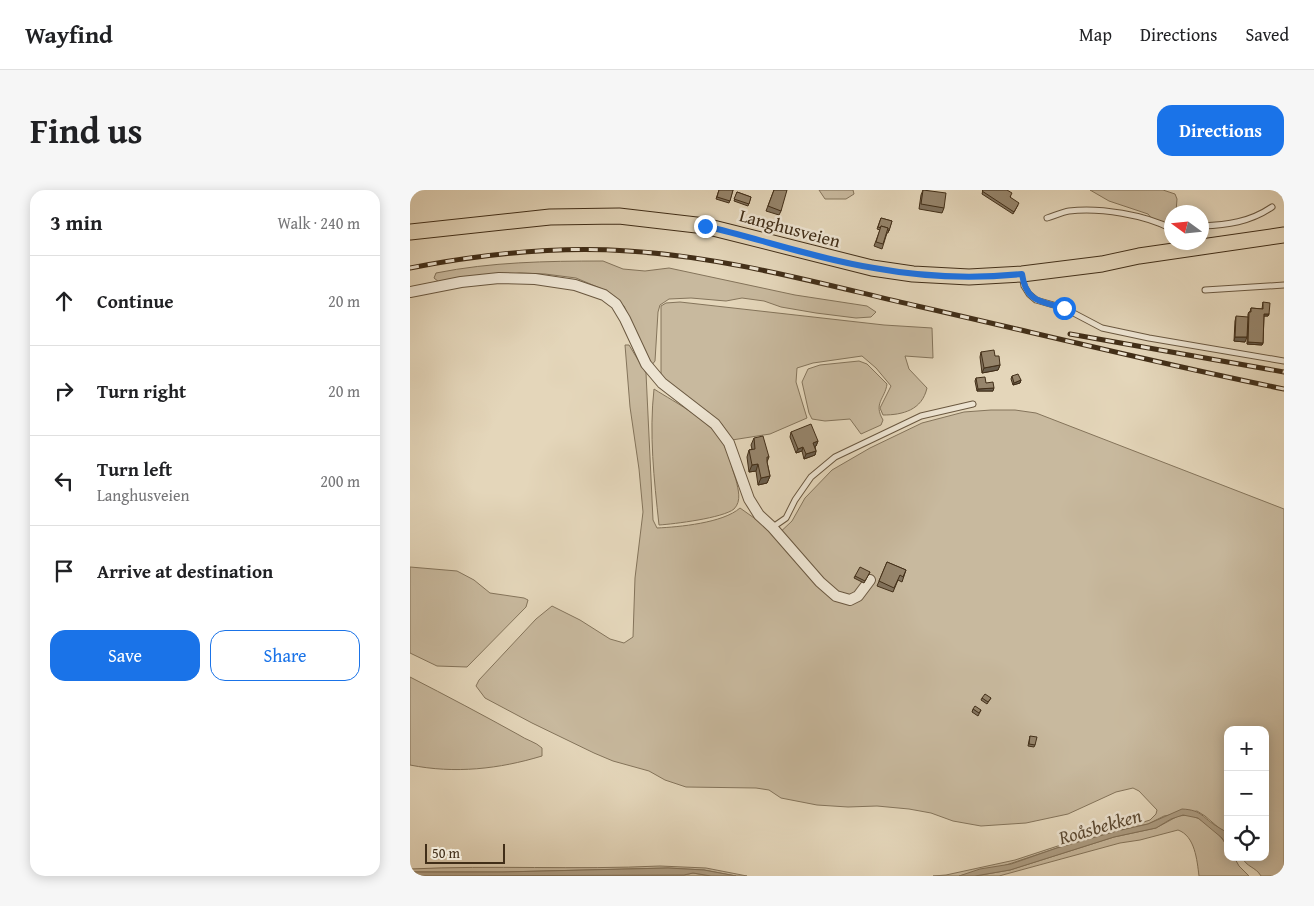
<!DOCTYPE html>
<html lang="en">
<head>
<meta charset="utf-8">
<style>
  :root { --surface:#fff; --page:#f6f6f6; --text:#202124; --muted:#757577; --line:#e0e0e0; --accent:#1a73e8 }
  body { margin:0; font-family:"Gentium Book Plus",serif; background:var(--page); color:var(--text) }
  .controls { position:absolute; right:15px; bottom:15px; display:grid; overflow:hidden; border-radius:10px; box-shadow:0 2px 12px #0003 }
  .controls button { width:45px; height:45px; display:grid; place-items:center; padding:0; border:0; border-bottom:1px solid var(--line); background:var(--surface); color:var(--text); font:25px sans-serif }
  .compass { position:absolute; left:754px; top:15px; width:45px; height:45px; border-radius:50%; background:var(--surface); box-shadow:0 2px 12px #0003; rotate:285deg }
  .scale { position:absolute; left:15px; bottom:12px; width:80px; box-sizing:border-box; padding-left:5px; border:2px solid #412e18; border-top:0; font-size:14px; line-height:18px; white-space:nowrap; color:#412e18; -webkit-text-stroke:4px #ede4d2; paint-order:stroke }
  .stop { position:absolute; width:15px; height:15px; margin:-11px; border:4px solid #1a73e8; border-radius:50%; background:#fff }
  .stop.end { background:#1a73e8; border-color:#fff; box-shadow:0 1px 5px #0008 }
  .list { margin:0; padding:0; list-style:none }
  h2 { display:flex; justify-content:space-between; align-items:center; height:65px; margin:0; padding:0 20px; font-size:21px }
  h2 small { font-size:16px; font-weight:400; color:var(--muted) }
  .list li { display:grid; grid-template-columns:32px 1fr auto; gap:15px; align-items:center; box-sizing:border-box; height:90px; padding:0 20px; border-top:1px solid var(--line) }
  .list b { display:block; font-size:19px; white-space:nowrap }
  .list p { margin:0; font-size:16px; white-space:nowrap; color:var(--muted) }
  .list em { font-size:16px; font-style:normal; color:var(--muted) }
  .actions { display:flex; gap:10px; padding:15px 20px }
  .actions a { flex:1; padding:11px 0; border:1px solid var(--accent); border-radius:15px; text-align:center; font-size:18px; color:var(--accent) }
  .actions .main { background:var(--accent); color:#fff }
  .icon { flex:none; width:28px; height:28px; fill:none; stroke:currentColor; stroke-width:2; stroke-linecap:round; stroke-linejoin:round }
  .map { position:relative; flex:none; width:874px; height:686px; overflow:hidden; border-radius:15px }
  header { display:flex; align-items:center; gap:30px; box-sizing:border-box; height:70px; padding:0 25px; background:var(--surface); border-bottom:1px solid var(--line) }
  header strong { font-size:24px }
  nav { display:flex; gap:28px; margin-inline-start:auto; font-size:18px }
  .intro { display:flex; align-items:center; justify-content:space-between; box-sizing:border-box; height:120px; padding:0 30px }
  h1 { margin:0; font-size:35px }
  .button { padding:12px 22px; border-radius:15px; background:var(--accent); color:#fff; font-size:18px; font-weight:700 }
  main { display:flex; gap:30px; padding:0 30px }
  aside { flex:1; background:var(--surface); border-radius:15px; box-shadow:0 2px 12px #0003 }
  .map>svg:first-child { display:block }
  .green { fill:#c8b99e; stroke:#84745b }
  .water { fill:#ad9d83; stroke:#827158 }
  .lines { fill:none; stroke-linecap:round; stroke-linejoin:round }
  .lane-casing { stroke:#6a5840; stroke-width:7 }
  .street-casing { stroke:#6a5840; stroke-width:12 }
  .primary-casing { stroke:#412e18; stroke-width:17 }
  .lane { stroke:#ede4d2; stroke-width:5 }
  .street { stroke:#ede4d2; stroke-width:10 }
  .primary { stroke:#e4d6ba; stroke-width:15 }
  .rail-casing { stroke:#412e18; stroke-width:5 }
  .rail { stroke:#ede4d2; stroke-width:3; stroke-dasharray:9; stroke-linecap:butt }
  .wall { fill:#81725d; stroke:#412e18 }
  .shaded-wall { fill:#695d4c; stroke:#412e18 }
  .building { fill:#96856c; stroke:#412e18 }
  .route { stroke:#1a73e8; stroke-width:6 }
  .labels { text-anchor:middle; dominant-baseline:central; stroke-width:5; stroke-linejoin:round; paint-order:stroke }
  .street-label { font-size:18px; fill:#412e18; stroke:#ede4d2 }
  .water-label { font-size:19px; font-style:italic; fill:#5c4a33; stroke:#ede4d2 }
</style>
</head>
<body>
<header>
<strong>Wayfind</strong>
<nav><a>Map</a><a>Directions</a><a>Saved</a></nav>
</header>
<div class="intro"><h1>Find us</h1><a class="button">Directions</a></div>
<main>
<aside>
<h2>3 min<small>Walk · 240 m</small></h2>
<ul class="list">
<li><svg class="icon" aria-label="ahead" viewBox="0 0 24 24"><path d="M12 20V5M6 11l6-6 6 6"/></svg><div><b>Continue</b></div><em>20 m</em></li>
<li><svg class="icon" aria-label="right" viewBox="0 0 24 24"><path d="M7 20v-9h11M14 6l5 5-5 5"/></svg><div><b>Turn right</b></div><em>20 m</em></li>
<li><svg class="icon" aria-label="left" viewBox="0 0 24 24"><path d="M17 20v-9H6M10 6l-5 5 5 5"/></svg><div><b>Turn left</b><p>Langhusveien</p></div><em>200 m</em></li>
<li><svg class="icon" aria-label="arrive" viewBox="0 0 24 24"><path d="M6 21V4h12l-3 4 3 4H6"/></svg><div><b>Arrive at destination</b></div></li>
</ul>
<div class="actions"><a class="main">Save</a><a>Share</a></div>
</aside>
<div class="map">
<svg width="874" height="686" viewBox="0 0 874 686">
  <rect width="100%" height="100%" fill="#e4d6ba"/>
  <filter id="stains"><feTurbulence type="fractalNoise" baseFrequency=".004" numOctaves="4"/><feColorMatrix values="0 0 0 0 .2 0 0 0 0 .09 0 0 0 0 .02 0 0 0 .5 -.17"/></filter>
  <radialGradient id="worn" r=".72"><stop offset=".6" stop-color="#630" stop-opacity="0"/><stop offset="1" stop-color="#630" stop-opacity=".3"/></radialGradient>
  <g class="green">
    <polygon points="409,0 443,0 444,4 436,9 415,9"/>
    <polygon points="680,0 753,0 765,4 767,9 766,22 762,22 761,31 748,36 738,24 699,11"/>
    <path d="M 193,71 L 213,79 L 235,81 L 259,78 L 385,105 L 457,116 L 466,122 L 461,127 L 446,128 L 406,123 L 371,117 L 354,111 L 332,108 L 316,111 L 281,108 L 259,109 L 250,115 L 248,122 L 245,171 L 241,176 L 214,116 L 197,101 L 166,88 L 135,84 L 110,83 L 29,92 L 24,88 L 26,83 C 81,72 136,71 193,71 Z"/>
    <path d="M 270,112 L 474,135 L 522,138 L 523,168 L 495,166 L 499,179 L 517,198 C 512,220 493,225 473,225 L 470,218 L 481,196 L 466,178 L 452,166 L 403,173 L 387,178 L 386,192 L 397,228 L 360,244 L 322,250 L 311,233 L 288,217 L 251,188 L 251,116 L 256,113 Z"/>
    <path d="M 215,155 L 219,155 L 236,183 L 243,330 L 247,338 C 269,337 313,333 330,318 L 354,335 L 365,347 L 382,331 L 395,308 L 422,280 L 460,258 L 512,233 L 554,222 L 581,220 L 605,220 L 626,223 L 874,319 L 874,686 L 851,686 C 846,677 836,677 832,667 L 855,667 L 855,540 L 818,540 L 818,646 L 814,641 L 809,638 L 795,626 L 787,621 L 754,626 L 738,634 L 707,641 L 647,658 L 590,677 L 549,686 L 523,686 L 536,685 L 605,670 L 663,651 L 721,636 L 740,630 L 746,624 L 747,620 L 729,601 L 723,598 L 706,602 L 658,624 L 616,633 L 571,636 L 543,631 L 521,623 L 499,619 L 467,616 L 438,617 L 407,615 L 371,608 L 359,600 L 346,598 L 276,597 L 255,590 L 239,581 L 203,571 L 184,563 L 122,533 L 75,508 L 66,496 L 69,490 L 126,429 L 142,416 L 170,430 L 200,449 L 214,453 L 223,447 L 225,388 L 233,322 L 229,279 L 220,217 Z"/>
    <path d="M 449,171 L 457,174 L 477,194 C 475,209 463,213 473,230 L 471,235 L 451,244 L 440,229 L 415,231 L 402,229 L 399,223 L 392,192 L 398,179 L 410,175 Z"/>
    <path d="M 244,199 C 266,213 304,232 315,257 C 320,267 322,279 326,290 C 328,299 332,311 324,319 C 313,328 264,334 249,335 C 244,289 239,244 244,199 Z"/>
    <polygon points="0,377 47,381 64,390 80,403 114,408 118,410 116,417 57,477 27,476 0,463"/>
    <path d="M 0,487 C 37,506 73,525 109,545 C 116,550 126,552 132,558 L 132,566 C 89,579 45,584 0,575 Z"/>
    <path d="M 779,625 C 793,628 810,643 816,655 C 818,659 818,663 818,667 L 824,667 L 829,676 L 839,686 L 789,686 C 787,670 785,646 768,640 L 730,650 L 710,653 L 589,686 L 565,686 L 600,680 L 704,647 L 746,638 L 768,626 Z"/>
    <path d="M 250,676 L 296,678 L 337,686 L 326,686 L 294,680 L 258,678 L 93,682 L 0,682 L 0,679 C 83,675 166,680 250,676 Z"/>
    <polygon points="283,683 301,686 78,686 274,685"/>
  </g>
  <g class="water">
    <path d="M 772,619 C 793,620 792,628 808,637 C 812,640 815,640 817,645 C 818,648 818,653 818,657 L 812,648 L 788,628 L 773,625 L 761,629 L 746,638 L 704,647 L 600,680 L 565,686 L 549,686 L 570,679 L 601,674 L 647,658 L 707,641 L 738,634 Z"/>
    <polygon points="258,678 294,680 326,686 301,686 283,683 274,685 0,686 1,682 93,682"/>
  </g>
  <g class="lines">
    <defs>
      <g id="lane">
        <path d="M 637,28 C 644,26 652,22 659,21 C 689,17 736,25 762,39"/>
        <path d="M 792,36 C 817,35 840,32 862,17"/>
        <polyline points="612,85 614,96 619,104 626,110 654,118 692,138 739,148 874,171"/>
        <polyline points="795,100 874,95"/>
        <polyline points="363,337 376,328 385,310 401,287 425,267 511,226 563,214"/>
      </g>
      <polyline id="street" points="0,102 51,92 89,88 125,89 165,95 194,105 206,114 215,129 236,174 252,193 305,234 319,253 339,309 349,325 362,337 410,392 426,406 440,410 448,406 460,390"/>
      <polyline id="primary" points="0,42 140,27 209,26 295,36 462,78 503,84 559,87 612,84 692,74 729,66 874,45"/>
    </defs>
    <use href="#lane" class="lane-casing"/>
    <use href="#street" class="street-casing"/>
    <use href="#primary" class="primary-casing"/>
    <use href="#lane" class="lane"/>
    <use href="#street" class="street"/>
    <use href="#primary" class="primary"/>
    <defs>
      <g id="rail">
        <path d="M 0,78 C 72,64 145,56 218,61 C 316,67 412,94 507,116 C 630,144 751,174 874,199"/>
        <polyline points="660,144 874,182"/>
      </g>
    </defs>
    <use href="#rail" class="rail-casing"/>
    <use href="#rail" class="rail"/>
  </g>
  <g class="wall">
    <polygon points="309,0 323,0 319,13 306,9"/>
    <polygon points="364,0 371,21 369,25 356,21"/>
    <polygon points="513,0 534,18 532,23 509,19 511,5"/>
    <polygon points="573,0 601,6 600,7 608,15 603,24 572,4"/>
    <polygon points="871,0 874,0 874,7 873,8 871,5"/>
    <polygon points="327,2 341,7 338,16 324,11"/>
    <polygon points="471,28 482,31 478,43 477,43 472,59 464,56 470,40 467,39"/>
    <polygon points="853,112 859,124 858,126 854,126 853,153 852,155 837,154 838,124 839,122 840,122 841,118 852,119"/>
    <polygon points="826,127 835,152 824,151 825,131"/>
    <polygon points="571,162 585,166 590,175 588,180 572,183 570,167"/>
    <polygon points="602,186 611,190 610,193 603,195 601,189"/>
    <polygon points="566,188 576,193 583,201 567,201 565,191"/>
    <polygon points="381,242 408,251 406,256 405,256 406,261 405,265 394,269 392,261 386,263 380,247"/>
    <polygon points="344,248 359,267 357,272 360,286 357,293 348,295 346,281 339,282 337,267 339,260 342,259 341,255"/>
    <polygon points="477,372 496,380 492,392 488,390 483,402 467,396"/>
    <polygon points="460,382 454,393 444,388 445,386"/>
    <polygon points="572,508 581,508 577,514 571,510"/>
    <polygon points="563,519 571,520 568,526 562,522"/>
    <polygon points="620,546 625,555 624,557 618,556"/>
  </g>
  <g class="shaded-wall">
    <polygon points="854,124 859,124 858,126 853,126"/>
    <polygon points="825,147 837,147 835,152 824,151"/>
    <polygon points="838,152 853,153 852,155 837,154"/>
    <polygon points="590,175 588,180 572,183 574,178"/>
    <polygon points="611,190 610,193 603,195 604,193"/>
    <polygon points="584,198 583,201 567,201 568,199"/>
    <polygon points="408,251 406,256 402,258 403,253"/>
    <polygon points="393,257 392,261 386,263 388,259"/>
    <polygon points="406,261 405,265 394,269 396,264"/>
    <polygon points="348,274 346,281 339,282 342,275"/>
    <polygon points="360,286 357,293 348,295 351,288"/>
  </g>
  <g class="building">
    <polygon points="309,0 323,0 320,11 307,7"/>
    <polygon points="364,0 377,0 371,21 358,16"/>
    <polygon points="513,0 536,3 534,18 511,14"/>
    <polygon points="573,0 597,0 602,3 600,7 609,13 604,22 572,1"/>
    <polygon points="327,2 341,7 339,14 324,9"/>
    <polygon points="471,28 482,31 479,41 478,40 478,38 471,36 471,38 468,37"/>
    <polygon points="471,36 478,38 473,54 466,52"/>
    <polygon points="853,112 860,113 859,124 854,124 853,153 838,152 839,122 841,122 841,118 853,119"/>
    <polygon points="826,126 838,127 837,147 825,147"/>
    <polygon points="584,160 585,166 589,166 590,175 574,178 571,162"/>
    <polygon points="608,184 611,190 604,193 602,186"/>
    <polygon points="575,187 576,193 583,192 584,198 568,199 566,188"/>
    <polygon points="401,234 408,251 403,253 406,261 396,264 393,257 388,259 381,242"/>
    <polygon points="353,246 359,267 357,267 357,272 360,286 351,288 348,274 342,275 339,260 345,259 344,248"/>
    <polygon points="477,372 496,380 493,387 490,385 484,398 469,391"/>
    <polygon points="450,377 460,382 455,391 445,386"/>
    <polygon points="575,504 581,508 578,512 572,508"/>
    <polygon points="565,516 571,520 569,523 563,519"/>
    <polygon points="620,546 627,547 625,555 619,554"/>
  </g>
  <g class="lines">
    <path class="route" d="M 295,36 C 351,49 407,69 464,78 C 513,87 562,89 612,84 C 616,112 630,111 654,118"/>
  </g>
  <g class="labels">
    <g class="street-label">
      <text transform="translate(380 38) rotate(15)">Langhusveien</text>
    </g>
    <g class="water-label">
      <text transform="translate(690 636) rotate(-16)">Roåsbekken</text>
    </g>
  </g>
  <rect width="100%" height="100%" filter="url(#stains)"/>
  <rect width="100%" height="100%" fill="url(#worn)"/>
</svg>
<div class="controls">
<button>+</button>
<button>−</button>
<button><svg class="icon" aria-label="locate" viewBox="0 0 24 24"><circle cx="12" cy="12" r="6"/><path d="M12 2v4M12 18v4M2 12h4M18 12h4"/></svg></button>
</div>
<svg class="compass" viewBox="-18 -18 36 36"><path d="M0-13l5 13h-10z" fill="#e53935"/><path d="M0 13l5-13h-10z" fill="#757577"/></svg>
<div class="scale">50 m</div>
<div class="stop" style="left:654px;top:118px"></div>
<div class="stop end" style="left:295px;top:36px"></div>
</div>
</main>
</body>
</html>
